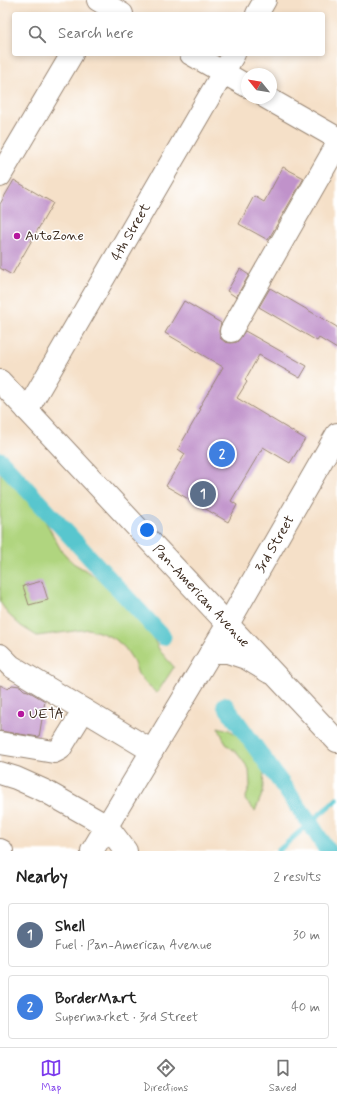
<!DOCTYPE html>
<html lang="en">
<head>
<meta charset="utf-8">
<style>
  :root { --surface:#fff; --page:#f6f6f6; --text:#222; --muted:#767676; --line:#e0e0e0; --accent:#7c3aed }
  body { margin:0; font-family:Mynerve,sans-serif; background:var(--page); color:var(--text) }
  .compass { position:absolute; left:241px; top:68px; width:36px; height:36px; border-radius:50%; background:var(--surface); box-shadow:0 2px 6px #0003; rotate:300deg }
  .you { position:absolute; left:147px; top:530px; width:14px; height:14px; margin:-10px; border:3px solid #fff; border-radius:50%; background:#1a73e8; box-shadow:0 0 0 6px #1a73e833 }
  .badge { display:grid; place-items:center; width:26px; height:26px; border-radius:50%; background:var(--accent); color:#fff; font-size:13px; font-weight:700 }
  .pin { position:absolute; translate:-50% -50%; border:2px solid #fff; box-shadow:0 1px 4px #0006 }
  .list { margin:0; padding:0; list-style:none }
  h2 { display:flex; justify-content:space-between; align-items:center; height:52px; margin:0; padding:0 16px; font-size:17px }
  h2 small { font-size:13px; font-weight:400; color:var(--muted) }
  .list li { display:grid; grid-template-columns:26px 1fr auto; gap:12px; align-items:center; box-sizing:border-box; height:64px; margin:0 8px 8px; padding:0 8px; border:1px solid var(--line); border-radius:4px }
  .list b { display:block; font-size:15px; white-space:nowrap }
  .list p { margin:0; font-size:13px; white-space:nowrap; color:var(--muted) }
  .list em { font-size:13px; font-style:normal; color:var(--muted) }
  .icon { flex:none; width:22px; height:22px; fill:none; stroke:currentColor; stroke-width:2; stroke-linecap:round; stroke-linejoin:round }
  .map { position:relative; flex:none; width:337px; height:851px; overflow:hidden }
  .search { position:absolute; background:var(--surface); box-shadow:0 2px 6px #0003; left:12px; right:12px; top:12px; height:44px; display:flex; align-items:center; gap:10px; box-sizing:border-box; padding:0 14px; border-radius:4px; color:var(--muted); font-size:15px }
  .sheet { height:196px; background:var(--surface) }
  nav { display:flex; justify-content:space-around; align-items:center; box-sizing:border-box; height:56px; border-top:1px solid var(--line); background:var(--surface); font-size:11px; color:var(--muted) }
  nav a { display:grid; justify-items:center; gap:2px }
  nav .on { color:var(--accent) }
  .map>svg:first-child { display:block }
  .green { fill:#b0d57f; stroke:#76804e }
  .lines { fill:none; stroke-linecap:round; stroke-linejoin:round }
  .stream { stroke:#59c6ce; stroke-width:5 }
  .canal { stroke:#59c6ce; stroke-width:17 }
  .building { fill:#c092ca }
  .minor-casing { stroke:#988573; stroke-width:24 }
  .major-casing { stroke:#988573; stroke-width:24 }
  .minor { stroke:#fff; stroke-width:22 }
  .major { stroke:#fff; stroke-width:22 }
  .poi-dot { fill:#b5179e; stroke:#fff; stroke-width:1.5 }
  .labels { text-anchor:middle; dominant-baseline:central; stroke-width:3; stroke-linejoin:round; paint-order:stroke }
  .street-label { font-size:14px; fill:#3b2a1e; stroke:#fff }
  .poi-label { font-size:14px; fill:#3b2a1e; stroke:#fff; text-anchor:start }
</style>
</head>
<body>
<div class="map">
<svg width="337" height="851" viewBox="0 0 337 851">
  <rect width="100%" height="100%" fill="#fff"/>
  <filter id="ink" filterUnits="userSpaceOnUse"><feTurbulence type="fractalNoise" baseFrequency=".025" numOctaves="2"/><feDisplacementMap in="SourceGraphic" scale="8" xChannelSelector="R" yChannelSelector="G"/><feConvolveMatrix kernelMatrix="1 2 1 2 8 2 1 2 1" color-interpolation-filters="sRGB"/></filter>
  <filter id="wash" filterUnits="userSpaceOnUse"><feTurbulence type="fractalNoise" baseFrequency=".012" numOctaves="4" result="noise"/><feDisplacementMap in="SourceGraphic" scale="16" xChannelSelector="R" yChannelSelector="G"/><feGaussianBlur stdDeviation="0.9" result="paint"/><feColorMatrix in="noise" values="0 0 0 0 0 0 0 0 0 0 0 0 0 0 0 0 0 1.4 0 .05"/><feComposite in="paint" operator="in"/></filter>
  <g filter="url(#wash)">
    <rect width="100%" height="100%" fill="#f5e0c8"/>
    <g class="green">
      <polygon points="0,471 15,483 31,498 42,515 61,550 73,563 90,573 108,586 123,598 136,612 148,628 160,651 174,667 157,693 147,685 138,674 133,660 125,648 115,639 102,633 89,629 37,636 21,626 8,614 0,602"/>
      <polygon points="218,727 229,730 249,742 264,766 263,792 255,811 245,800 250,786 249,769 237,753 226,744"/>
    </g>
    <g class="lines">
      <polyline class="stream" points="278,851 337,799"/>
      <g class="canal">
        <polyline points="0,460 163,637"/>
        <polyline points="225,705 310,823 325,847 329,851"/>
      </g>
    </g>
    <g id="blocks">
      <g class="building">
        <polygon points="283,167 304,178 268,240 239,224 254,196 264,202"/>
        <polygon points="14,180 53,203 12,275 0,268 0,204"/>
        <polygon points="240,269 249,275 236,297 227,291"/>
        <polygon points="270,288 337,327 337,349 319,338 317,341 259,307"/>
        <polygon points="184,301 221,323 219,331 220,338 225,342 231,343 237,342 245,331 307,366 300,378 259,355 245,380 247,382 237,398 305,439 290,463 263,447 231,501 237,505 228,522 166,486 185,454 178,449 201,409 199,408 223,367 165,333"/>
        <polygon points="42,581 48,600 29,605 23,586"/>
        <polygon points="0,685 8,689 12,685 20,686 24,690 28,691 45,701 39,737 0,731"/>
      </g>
    </g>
  </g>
  <g filter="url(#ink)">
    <use href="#blocks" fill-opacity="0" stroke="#988573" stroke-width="1"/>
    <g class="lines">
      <defs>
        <g id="minor">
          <polyline points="98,0 122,14"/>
          <polyline points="257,14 265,0"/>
          <polyline points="191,54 247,86"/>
          <polyline points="267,98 337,138"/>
          <polyline points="0,176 72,54"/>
          <polyline points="231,331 337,145"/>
          <polyline points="27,410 234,54"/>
          <polyline points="211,652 228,652 246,658 269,672"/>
          <polyline points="0,655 11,666 152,751"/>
          <polyline points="0,743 54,752 60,749 84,710"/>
          <polyline points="0,773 16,778 45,791 107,826 126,851"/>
          <polyline points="0,850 2,851"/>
          <polyline points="92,851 228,624 337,434"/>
        </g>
        <polyline id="major" points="0,381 337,741"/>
      </defs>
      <use href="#minor" class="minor-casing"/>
      <use href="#major" class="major-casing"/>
      <use href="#minor" class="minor"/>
      <use href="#major" class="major"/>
    </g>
  </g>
  <g class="poi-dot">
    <circle cx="17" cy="236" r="4"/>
    <circle cx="21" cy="714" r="4"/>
  </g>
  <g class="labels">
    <g class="street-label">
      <text transform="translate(131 232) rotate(-60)">4th Street</text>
      <text transform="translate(275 544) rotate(-60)">3rd Street</text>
      <text transform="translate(201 596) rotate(47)">Pan-American Avenue</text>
    </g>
    <g class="poi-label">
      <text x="25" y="236">AutoZone</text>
      <text x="29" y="714">UETA</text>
    </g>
  </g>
</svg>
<svg class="compass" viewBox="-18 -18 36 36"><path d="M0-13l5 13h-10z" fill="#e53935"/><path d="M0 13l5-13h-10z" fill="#767676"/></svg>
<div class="you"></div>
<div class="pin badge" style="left:203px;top:494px;background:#5c6f8a">1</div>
<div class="pin badge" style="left:222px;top:454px;background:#3f7fe0">2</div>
<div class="search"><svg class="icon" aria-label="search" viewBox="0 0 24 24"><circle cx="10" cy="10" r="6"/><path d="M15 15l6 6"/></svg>Search here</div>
</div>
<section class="sheet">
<h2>Nearby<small>2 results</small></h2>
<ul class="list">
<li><span class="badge" style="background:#5c6f8a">1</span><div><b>Shell</b><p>Fuel · Pan-American Avenue</p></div><em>30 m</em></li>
<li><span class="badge" style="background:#3f7fe0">2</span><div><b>BorderMart</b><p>Supermarket · 3rd Street</p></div><em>40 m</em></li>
</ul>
</section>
<nav>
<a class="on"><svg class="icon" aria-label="map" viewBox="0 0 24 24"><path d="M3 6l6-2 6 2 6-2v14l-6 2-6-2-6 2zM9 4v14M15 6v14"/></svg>Map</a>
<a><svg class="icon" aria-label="directions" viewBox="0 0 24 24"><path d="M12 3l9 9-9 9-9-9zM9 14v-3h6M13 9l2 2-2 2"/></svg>Directions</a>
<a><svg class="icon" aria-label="saved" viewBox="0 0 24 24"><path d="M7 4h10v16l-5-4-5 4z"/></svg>Saved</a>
</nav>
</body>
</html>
